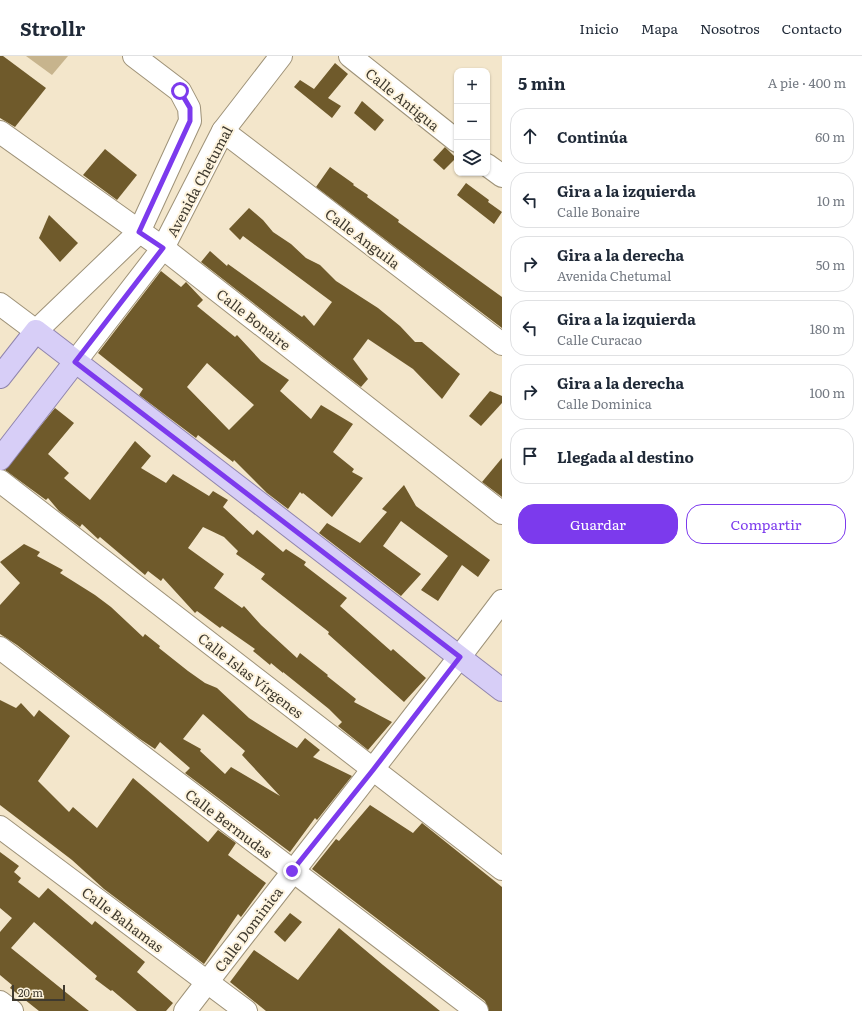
<!DOCTYPE html>
<html lang="es">
<head>
<meta charset="utf-8">
<style>
  :root { --surface:#fff; --page:#f6f6f7; --text:#1f2937; --muted:#747a83; --line:#e0e1e3; --accent:#7c3aed }
  body { margin:0; font-family:Literata,serif; background:var(--page); color:var(--text) }
  .controls { position:absolute; right:12px; top:12px; display:grid; overflow:hidden; border-radius:8px; box-shadow:0 1px 3px #0004 }
  .controls button { width:36px; height:36px; display:grid; place-items:center; padding:0; border:0; border-bottom:1px solid var(--line); background:var(--surface); color:var(--text); font:20px sans-serif }
  .scale { position:absolute; left:12px; bottom:10px; width:53px; box-sizing:border-box; padding-left:4px; border:2px solid #3f3a2f; border-top:0; font-size:11px; line-height:14px; white-space:nowrap; color:#3f3a2f; -webkit-text-stroke:3px #fef4de; paint-order:stroke }
  .stop { position:absolute; width:12px; height:12px; margin:-9px; border:3px solid #7c3aed; border-radius:50%; background:#fff }
  .stop.end { background:#7c3aed; border-color:#fff; box-shadow:0 1px 4px #0008 }
  .list { margin:0; padding:0; list-style:none }
  h2 { display:flex; justify-content:space-between; align-items:center; height:52px; margin:0; padding:0 16px; font-size:17px }
  h2 small { font-size:13px; font-weight:400; color:var(--muted) }
  .list li { display:grid; grid-template-columns:26px 1fr auto; gap:12px; align-items:center; box-sizing:border-box; height:56px; margin:0 8px 8px; padding:0 8px; border:1px solid var(--line); border-radius:16px }
  .list b { display:block; font-size:15px; white-space:nowrap }
  .list p { margin:0; font-size:13px; white-space:nowrap; color:var(--muted) }
  .list em { font-size:13px; font-style:normal; color:var(--muted) }
  .actions { display:flex; gap:8px; padding:12px 16px }
  .actions a { flex:1; padding:9px 0; border:1px solid var(--accent); border-radius:16px; text-align:center; font-size:14px; color:var(--accent) }
  .actions .main { background:var(--accent); color:#fff }
  .icon { flex:none; width:22px; height:22px; fill:none; stroke:currentColor; stroke-width:2; stroke-linecap:round; stroke-linejoin:round }
  .map { position:relative; flex:none; width:502px; height:955px; overflow:hidden }
  header { display:flex; align-items:center; gap:24px; box-sizing:border-box; height:56px; padding:0 20px; background:var(--surface); border-bottom:1px solid var(--line) }
  header strong { font-size:19px }
  nav { display:flex; gap:22px; margin-inline-start:auto; font-size:14px }
  main { display:flex }
  aside { flex:1; background:var(--surface) }
  .map>svg:first-child { display:block }
  .green { fill:#c7b48d }
  .building { fill:#6f5a2b; fill-rule:evenodd }
  .lines { fill:none; stroke-linecap:round; stroke-linejoin:round }
  .minor-casing { stroke:#9e9278; stroke-width:24 }
  .major-casing { stroke:#9085ad; stroke-width:24 }
  .minor { stroke:#fff; stroke-width:22 }
  .major { stroke:#d7cef7; stroke-width:22 }
  .route { stroke:#7c3aed; stroke-width:5 }
  .labels { text-anchor:middle; dominant-baseline:central; stroke-width:4; stroke-linejoin:round; paint-order:stroke }
  .street-label { font-size:14px; fill:#3f3a2f; stroke:#fef4de }
</style>
</head>
<body>
<header>
<strong>Strollr</strong>
<nav><a>Inicio</a><a>Mapa</a><a>Nosotros</a><a>Contacto</a></nav>
</header>
<main>
<div class="map">
<svg width="502" height="955" viewBox="0 0 502 955">
  <rect width="100%" height="100%" fill="#f3e6cb"/>
  <polygon class="green" points="26,0 68,0 52,19"/>
  <g class="building">
    <polygon points="0,0 3,0 46,32 15,71 0,62"/>
    <polygon points="335,7 348,18 328,42 341,50 332,62 294,31 300,24 314,33"/>
    <polygon points="362,45 384,64 375,75 354,57"/>
    <polygon points="445,91 456,102 444,114 433,104"/>
    <polygon points="105,93 137,119 117,144 83,119"/>
    <polygon points="330,111 354,128 353,129 368,139 367,141 399,164 398,166 502,241 502,272 316,131"/>
    <polygon points="466,127 489,144 488,146 502,156 494,168 457,139"/>
    <polygon points="249,152 263,164 273,176 291,188 306,202 320,209 336,225 378,252 400,270 415,286 422,286 460,318 442,343 413,313 368,283 353,303 368,323 361,331 201,206 210,195 227,210 228,208 302,261 304,259 314,270 332,246 243,180 240,184 229,173"/>
    <polygon points="49,159 78,187 60,206 39,182"/>
    <path d="M 161,215 L 181,231 L 186,226 L 203,244 L 197,250 L 235,281 L 237,279 L 261,305 L 289,324 L 280,335 L 311,363 L 321,349 L 353,368 L 333,396 L 354,413 L 352,416 L 363,422 L 332,461 L 303,437 L 302,438 L 300,436 L 288,453 L 267,437 L 234,404 L 233,406 L 198,379 L 196,382 L 139,339 L 143,333 L 98,297 ZM 207,307 L 254,349 L 229,374 L 187,331 Z"/>
    <polygon points="490,335 502,340 502,347 481,370 469,360"/>
    <polygon points="55,352 74,367 48,398 69,417 64,422 90,444 135,385 151,400 141,412 166,427 173,418 209,440 213,435 228,444 223,451 253,479 257,474 283,496 286,493 306,506 304,509 347,542 340,550 391,595 393,593 426,622 404,646 328,578 329,576 261,523 265,518 236,498 238,495 224,481 203,471 188,492 224,518 214,532 242,552 244,550 261,569 297,602 300,597 328,619 327,620 356,643 354,646 392,666 368,694 338,670 342,666 329,653 283,616 283,617 271,607 270,609 253,595 255,593 222,570 220,572 197,555 195,557 163,522 161,525 148,515 145,519 100,481 98,483 82,468 80,471 59,455 48,442 46,444 5,414"/>
    <polygon points="502,402 502,441 482,426"/>
    <polygon points="404,429 416,450 490,504 478,521 462,509 438,545 421,534 448,500 401,465 383,490 421,518 401,540 319,477 327,467 360,487 387,456 382,453"/>
    <path d="M 24,488 L 40,496 L 37,500 L 63,514 L 60,517 L 95,539 L 111,551 L 143,581 L 145,578 L 160,590 L 159,592 L 188,615 L 205,627 L 217,632 L 249,662 L 297,692 L 305,682 L 320,694 L 313,701 L 352,720 L 317,764 L 315,762 L 290,796 L 185,717 L 190,712 L 160,686 L 155,693 L 140,683 L 17,589 L 0,578 L 0,549 L 20,527 L 0,506 ZM 203,658 L 245,695 L 242,699 L 280,740 L 231,711 L 225,718 L 200,695 L 201,693 L 183,683 Z"/>
    <polygon points="0,644 16,652 21,647 34,661 39,654 70,680 38,725 69,756 73,751 97,772 133,722 208,786 218,774 236,787 228,799 266,827 241,861 238,858 204,908 104,833 72,804 0,749"/>
    <polygon points="370,749 413,777 422,767 502,831 502,955 489,955 485,945 312,813 336,783 339,785"/>
    <polygon points="0,796 19,810 14,816 21,822 18,826 39,842 48,832 92,869 95,865 145,906 137,916 173,947 166,955 137,955 112,934 111,935 95,923 97,920 34,866 11,892 89,955 39,955 10,932 12,929 0,919 0,876 12,862 0,852"/>
    <polygon points="290,857 302,866 285,886 274,876"/>
    <polygon points="339,872 383,909 440,955 266,955 230,926 254,894 298,924"/>
  </g>
  <g class="lines">
    <defs>
      <g id="minor">
        <polyline points="350,0 457,85"/>
        <polyline points="223,75 502,288"/>
        <polyline points="0,76 163,192 502,457"/>
        <polyline points="487,109 502,120"/>
        <polyline points="0,248 36,275 139,176 190,65 189,52 180,35 134,0"/>
        <polyline points="75,306 163,192 223,75 281,0"/>
        <polyline points="0,425 502,813"/>
        <polyline points="0,592 477,955"/>
        <polyline points="0,771 246,955"/>
        <polyline points="0,946 12,955"/>
        <path d="M 185,955 C 290,818 398,683 502,545"/>
      </g>
      <g id="major">
        <polyline points="0,321 36,275 502,634"/>
        <polyline points="0,403 75,306"/>
      </g>
    </defs>
    <use href="#minor" class="minor-casing"/>
    <use href="#major" class="major-casing"/>
    <use href="#minor" class="minor"/>
    <use href="#major" class="major"/>
  </g>
  <g class="lines">
    <polyline class="route" points="180,35 190,52 190,65 139,176 163,192 75,306 460,601 373,714 292,815"/>
  </g>
  <g class="labels">
    <g class="street-label">
      <text transform="translate(403 43) rotate(39)">Calle Antigua</text>
      <text transform="translate(199 125) rotate(-62)">Avenida Chetumal</text>
      <text transform="translate(363 182) rotate(37)">Calle Anguila</text>
      <text transform="translate(254 263) rotate(38)">Calle Bonaire</text>
      <text transform="translate(251 619) rotate(38)">Calle Islas Vírgenes</text>
      <text transform="translate(229 767) rotate(37)">Calle Bermudas</text>
      <text transform="translate(123 863) rotate(37)">Calle Bahamas</text>
      <text transform="translate(248 873) rotate(-53)">Calle Dominica</text>
    </g>
  </g>
</svg>
<div class="controls">
<button>+</button>
<button>−</button>
<button><svg class="icon" aria-label="layers" viewBox="0 0 24 24"><path d="M12 4l9 5-9 5-9-5zM3 14l9 5 9-5"/></svg></button>
</div>
<div class="scale">20 m</div>
<div class="stop" style="left:180px;top:35px"></div>
<div class="stop end" style="left:292px;top:815px"></div>
</div>
<aside>
<h2>5 min<small>A pie · 400 m</small></h2>
<ul class="list">
<li><svg class="icon" aria-label="ahead" viewBox="0 0 24 24"><path d="M12 20V5M6 11l6-6 6 6"/></svg><div><b>Continúa</b></div><em>60 m</em></li>
<li><svg class="icon" aria-label="left" viewBox="0 0 24 24"><path d="M17 20v-9H6M10 6l-5 5 5 5"/></svg><div><b>Gira a la izquierda</b><p>Calle Bonaire</p></div><em>10 m</em></li>
<li><svg class="icon" aria-label="right" viewBox="0 0 24 24"><path d="M7 20v-9h11M14 6l5 5-5 5"/></svg><div><b>Gira a la derecha</b><p>Avenida Chetumal</p></div><em>50 m</em></li>
<li><svg class="icon" aria-label="left" viewBox="0 0 24 24"><path d="M17 20v-9H6M10 6l-5 5 5 5"/></svg><div><b>Gira a la izquierda</b><p>Calle Curacao</p></div><em>180 m</em></li>
<li><svg class="icon" aria-label="right" viewBox="0 0 24 24"><path d="M7 20v-9h11M14 6l5 5-5 5"/></svg><div><b>Gira a la derecha</b><p>Calle Dominica</p></div><em>100 m</em></li>
<li><svg class="icon" aria-label="arrive" viewBox="0 0 24 24"><path d="M6 21V4h12l-3 4 3 4H6"/></svg><div><b>Llegada al destino</b></div></li>
</ul>
<div class="actions"><a class="main">Guardar</a><a>Compartir</a></div>
</aside>
</main>
</body>
</html>
